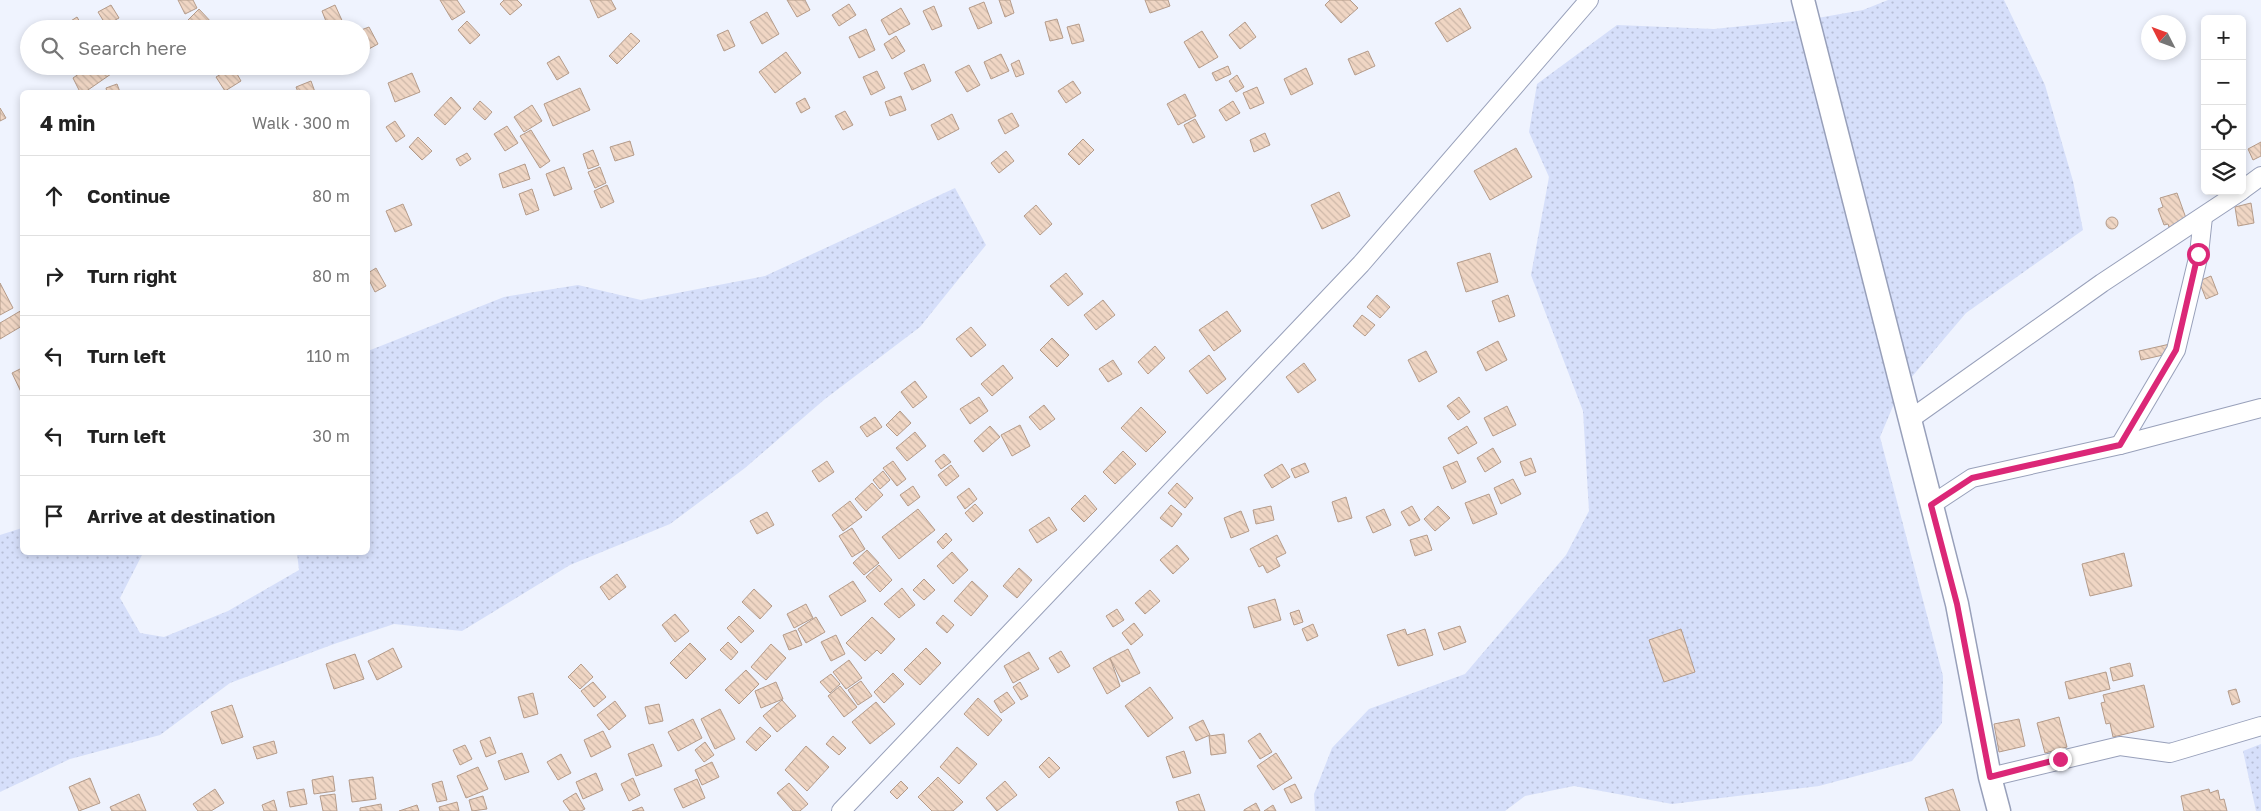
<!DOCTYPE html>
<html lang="en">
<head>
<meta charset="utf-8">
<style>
  :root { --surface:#fff; --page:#f6f6f6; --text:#222; --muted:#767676; --line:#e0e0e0 }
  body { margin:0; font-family:"Golos Text",sans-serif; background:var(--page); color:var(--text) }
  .controls { position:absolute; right:15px; top:15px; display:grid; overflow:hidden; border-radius:8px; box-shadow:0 2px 8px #0003 }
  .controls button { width:45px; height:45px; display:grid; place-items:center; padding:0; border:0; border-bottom:1px solid var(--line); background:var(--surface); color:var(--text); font:25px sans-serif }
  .compass { position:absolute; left:2141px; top:15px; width:45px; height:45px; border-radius:50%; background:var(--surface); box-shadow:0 2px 8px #0003; rotate:312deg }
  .stop { position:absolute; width:15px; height:15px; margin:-11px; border:4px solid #db2777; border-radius:50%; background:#fff }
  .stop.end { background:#db2777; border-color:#fff; box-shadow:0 1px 5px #0008 }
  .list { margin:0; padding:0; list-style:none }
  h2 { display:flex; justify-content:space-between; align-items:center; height:65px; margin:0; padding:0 20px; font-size:21px }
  h2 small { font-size:16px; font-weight:400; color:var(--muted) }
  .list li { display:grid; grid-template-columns:32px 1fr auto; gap:15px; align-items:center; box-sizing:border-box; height:80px; padding:0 20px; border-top:1px solid var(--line) }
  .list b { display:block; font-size:19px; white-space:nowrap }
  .list em { font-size:16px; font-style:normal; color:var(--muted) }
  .icon { flex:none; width:28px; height:28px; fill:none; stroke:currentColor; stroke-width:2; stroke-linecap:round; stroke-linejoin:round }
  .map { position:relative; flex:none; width:2261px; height:811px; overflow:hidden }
  .search { position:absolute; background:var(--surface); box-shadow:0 2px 8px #0003; left:20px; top:20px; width:350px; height:55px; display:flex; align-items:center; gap:12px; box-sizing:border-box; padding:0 18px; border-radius:28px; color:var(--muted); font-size:19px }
  .panel { position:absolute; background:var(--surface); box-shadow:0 2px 8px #0003; left:20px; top:90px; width:350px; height:465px; border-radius:8px }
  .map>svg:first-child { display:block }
  .grass { fill:url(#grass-dots) }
  .building { fill:url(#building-back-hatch); stroke:#b49b8a }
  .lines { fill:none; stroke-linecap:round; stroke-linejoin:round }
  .minor-casing { stroke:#98a0ba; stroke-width:20 }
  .major-casing { stroke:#98a0ba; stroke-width:25 }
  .minor { stroke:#fff; stroke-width:18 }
  .major { stroke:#fff; stroke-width:22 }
  .route { stroke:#db2777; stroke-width:6 }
</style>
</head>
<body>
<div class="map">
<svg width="2261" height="811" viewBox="0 0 2261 811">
  <defs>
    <pattern id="grass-dots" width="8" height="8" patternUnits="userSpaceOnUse" patternTransform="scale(1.25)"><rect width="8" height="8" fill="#d6dffa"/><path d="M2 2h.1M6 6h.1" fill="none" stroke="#b6bed6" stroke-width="1.8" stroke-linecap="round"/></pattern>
    <pattern id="building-back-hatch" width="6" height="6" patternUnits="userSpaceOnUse" patternTransform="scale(1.25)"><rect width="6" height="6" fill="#f0d6c4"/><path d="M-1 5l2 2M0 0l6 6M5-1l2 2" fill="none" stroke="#cdb7a8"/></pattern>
  </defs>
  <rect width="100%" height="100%" fill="#eff3fe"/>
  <g class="grass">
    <polygon points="1888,0 2004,0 2045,85 2073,181 2083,230 1966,313 1899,392 1880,437 1943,676 1942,723 1912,761 1819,786 1672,804 1574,786 1525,796 1505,811 1315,811 1314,794 1332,748 1369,709 1465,674 1566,555 1589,511 1583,411 1531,275 1549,177 1529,132 1537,84 1617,25 1714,29 1812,19 1863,10"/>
    <polygon points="955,188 986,245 920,327 825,399 745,468 670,524 570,565 462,631 394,624 334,644 230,683 160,735 70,759 0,792 0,535 22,528 22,552 143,553 120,598 140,633 164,637 228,611 299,570 297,553 368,552 368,351 504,297 578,285 641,300 765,276"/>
    <polygon points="2261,744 2261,811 2256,811 2243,751"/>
  </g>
  <g class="building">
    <polygon points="178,0 193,0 197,8 185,14"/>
    <polygon points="440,0 457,0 465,12 452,20"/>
    <polygon points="504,0 517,0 522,5 510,15 500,4"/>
    <polygon points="590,0 611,0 616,9 598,18"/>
    <polygon points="787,0 805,0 810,10 797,17"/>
    <polygon points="999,0 1010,0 1014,13 1005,17"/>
    <polygon points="1145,0 1168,0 1170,6 1150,13"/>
    <polygon points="1330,0 1350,0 1358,8 1341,23 1325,5"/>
    <polygon points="984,2 992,23 978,29 969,8"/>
    <polygon points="849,4 856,15 839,26 832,15"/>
    <polygon points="111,5 119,18 106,25 98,12"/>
    <polygon points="335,5 345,27 329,29 322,11"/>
    <polygon points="934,6 942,26 932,30 923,11"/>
    <polygon points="901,8 910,24 889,35 881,20"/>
    <polygon points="1460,8 1471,28 1447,42 1435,23"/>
    <polygon points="199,9 213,24 208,29 192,29 186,22"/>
    <polygon points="767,12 779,34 762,44 750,22"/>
    <polygon points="77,17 84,29 66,29 63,26"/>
    <polygon points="1057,19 1063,38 1050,41 1045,22"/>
    <polygon points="467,21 480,35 470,44 458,30"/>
    <polygon points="1245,22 1256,37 1240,49 1229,35"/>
    <polygon points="1079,24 1084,41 1072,44 1067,27"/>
    <polygon points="369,27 378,44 367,50 361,38 361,30"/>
    <polygon points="866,29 875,50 859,58 849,37"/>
    <polygon points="728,30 735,46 724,51 717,35"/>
    <polygon points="1202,31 1218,57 1199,68 1184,42"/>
    <polygon points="631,33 640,41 617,64 609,56"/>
    <polygon points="896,36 905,51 892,59 884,44"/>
    <polygon points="1368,51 1375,66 1355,75 1348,59"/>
    <polygon points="786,52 801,73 775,93 759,72"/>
    <polygon points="1001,54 1009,71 991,79 984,62"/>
    <polygon points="559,56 569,73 557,80 547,63"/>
    <polygon points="1019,60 1024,74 1016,77 1011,64"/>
    <polygon points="924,64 931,81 912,90 904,73"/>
    <polygon points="969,65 980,85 967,92 955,72"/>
    <polygon points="90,66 106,66 111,74 85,92 80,92 73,78"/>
    <polygon points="1228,66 1231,74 1216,81 1212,73"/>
    <polygon points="233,67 241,81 225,91 216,77"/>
    <polygon points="1306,68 1313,84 1291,95 1284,79"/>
    <polygon points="877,71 885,88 871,95 863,77"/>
    <polygon points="412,73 420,92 395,102 388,83"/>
    <polygon points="1237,75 1244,87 1236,92 1229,81"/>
    <polygon points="311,81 315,92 298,92 296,87"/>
    <polygon points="1073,81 1081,93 1066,103 1058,91"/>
    <polygon points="117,84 120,92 107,92 106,88"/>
    <polygon points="1257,87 1264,103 1250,109 1243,93"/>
    <polygon points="580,88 590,110 553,126 544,104"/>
    <polygon points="1185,94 1196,116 1178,125 1167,104"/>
    <polygon points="901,96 906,110 890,116 885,102"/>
    <polygon points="451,97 461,108 445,125 434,115"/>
    <polygon points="805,98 810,108 801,113 796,103"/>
    <polygon points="480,101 492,112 485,120 473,109"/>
    <polygon points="1233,101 1240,113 1226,121 1219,110"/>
    <polygon points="532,105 542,121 524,132 514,117"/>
    <polygon points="0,108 6,118 0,121"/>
    <polygon points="845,111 853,125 843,130 835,116"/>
    <polygon points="1012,113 1019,126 1005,134 998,120"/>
    <polygon points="952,114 959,129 938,140 931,125"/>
    <polygon points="1195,119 1205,137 1193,143 1184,125"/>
    <polygon points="395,121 405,136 396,142 386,127"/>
    <polygon points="507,126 518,143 505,151 494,134"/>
    <polygon points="531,130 550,161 540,168 520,136"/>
    <polygon points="1265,133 1270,145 1254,152 1250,140"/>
    <polygon points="418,137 432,151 422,160 409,147"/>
    <polygon points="1083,139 1094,150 1079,165 1068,154"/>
    <polygon points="630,141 634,155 615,161 610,147"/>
    <polygon points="2261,142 2261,156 2253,160 2248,149"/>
    <polygon points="1516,148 1532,177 1490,200 1474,171"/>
    <polygon points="593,150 599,165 588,169 583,154"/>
    <polygon points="1006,151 1014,161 999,173 991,163"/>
    <polygon points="467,153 471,159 460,166 456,159"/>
    <polygon points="525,164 530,179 503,188 499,174"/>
    <polygon points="564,167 572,189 554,196 546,174"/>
    <polygon points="600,167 606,183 595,188 588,172"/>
    <polygon points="607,185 614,202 601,208 594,191"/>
    <polygon points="532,189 539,210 526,215 519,194"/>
    <polygon points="1339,192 1350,216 1322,229 1311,205"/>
    <polygon points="2177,193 2187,221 2169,227 2168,224 2164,225 2158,209 2163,207 2160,198"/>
    <polygon points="2251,203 2254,223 2238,226 2235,207"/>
    <polygon points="403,204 412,225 395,232 386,211"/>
    <polygon points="1036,205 1052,224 1040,235 1024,216"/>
    <circle cx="2112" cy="223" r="6"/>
    <polygon points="1490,253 1498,282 1466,292 1457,263"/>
    <polygon points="376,268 386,286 375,292 368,278 368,273"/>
    <polygon points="1066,273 1083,294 1068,306 1050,286"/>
    <polygon points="2211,276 2218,294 2206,299 2199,281"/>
    <polygon points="0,283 13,308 0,315"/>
    <polygon points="1377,295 1390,307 1380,318 1367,307"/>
    <polygon points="1508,295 1515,316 1499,322 1492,301"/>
    <polygon points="1103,300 1115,315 1096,330 1084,315"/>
    <polygon points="22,310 22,326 0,339 0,323"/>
    <polygon points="1227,311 1241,331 1214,351 1199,330"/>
    <polygon points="1362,315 1375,325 1365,336 1353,326"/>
    <polygon points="971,327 986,345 971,357 956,339"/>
    <polygon points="1052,338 1069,355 1057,367 1040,350"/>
    <polygon points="1498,341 1507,360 1486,371 1477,352"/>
    <polygon points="2170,344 2172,353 2141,360 2139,351"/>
    <polygon points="1155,346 1165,358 1148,374 1138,362"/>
    <polygon points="1426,351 1437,372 1419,382 1408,360"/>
    <polygon points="1209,355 1226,379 1207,394 1189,371"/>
    <polygon points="1113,360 1122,374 1108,382 1099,369"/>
    <polygon points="1304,363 1316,380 1298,393 1286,377"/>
    <polygon points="1003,365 1013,378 992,396 981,384"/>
    <polygon points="22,368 22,394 12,373"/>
    <polygon points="915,381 927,397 913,408 901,392"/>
    <polygon points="979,397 988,411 970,424 960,409"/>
    <polygon points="1459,397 1470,412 1458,420 1447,406"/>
    <polygon points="1044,405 1055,419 1040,430 1029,417"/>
    <polygon points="1507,406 1516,425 1493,436 1484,418"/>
    <polygon points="1141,407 1166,432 1146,452 1121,428"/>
    <polygon points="900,411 911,423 897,436 886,425"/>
    <polygon points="875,417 882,427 867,437 860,427"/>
    <polygon points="1020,425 1030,446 1012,456 1001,435"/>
    <polygon points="990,426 1000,437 983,452 974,441"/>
    <polygon points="1467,426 1477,443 1458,454 1448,438"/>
    <polygon points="915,432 926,446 907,461 896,448"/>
    <polygon points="1493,448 1501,462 1485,472 1477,458"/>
    <polygon points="1123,451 1136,464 1115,484 1103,472"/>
    <polygon points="944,454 951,462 941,469 935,461"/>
    <polygon points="1531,458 1536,472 1525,476 1520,462"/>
    <polygon points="827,461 834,472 819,482 812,471"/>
    <polygon points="893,461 906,479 897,486 883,468"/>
    <polygon points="1457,461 1466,482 1452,489 1443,467"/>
    <polygon points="1305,463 1309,472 1295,478 1291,469"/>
    <polygon points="1282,464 1290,477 1272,488 1264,475"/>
    <polygon points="951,465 959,476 946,486 938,475"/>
    <polygon points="883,471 890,480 880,489 873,480"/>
    <polygon points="1513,479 1521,494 1501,504 1494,488"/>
    <polygon points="872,483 883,495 866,511 855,499"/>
    <polygon points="1177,483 1193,498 1185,508 1168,493"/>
    <polygon points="913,486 920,497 908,506 900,495"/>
    <polygon points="969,488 977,499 965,509 957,497"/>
    <polygon points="1489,494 1497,514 1473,524 1465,503"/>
    <polygon points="1085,495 1097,509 1084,522 1071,509"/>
    <polygon points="1346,497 1352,518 1338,522 1332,502"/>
    <polygon points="850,501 862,517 843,531 832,515"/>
    <polygon points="975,504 983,513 973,522 965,513"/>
    <polygon points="1171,505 1182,514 1172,527 1160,518"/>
    <polygon points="1271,506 1274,520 1256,524 1253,510"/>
    <polygon points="1412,506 1420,520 1409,526 1401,512"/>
    <polygon points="1438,506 1450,518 1435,531 1424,519"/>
    <polygon points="918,509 935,530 899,559 882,537"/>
    <polygon points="1384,509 1391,525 1373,533 1366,517"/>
    <polygon points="1241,511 1249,531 1231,538 1224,518"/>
    <polygon points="767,512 774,525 757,534 750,521"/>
    <polygon points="1049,517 1057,530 1037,543 1029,530"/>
    <polygon points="852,528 865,549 852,557 839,536"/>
    <polygon points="946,533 952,540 943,549 937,542"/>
    <polygon points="1277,535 1286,553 1276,558 1280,566 1267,573 1263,565 1259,567 1250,549"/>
    <polygon points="1427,535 1432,550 1415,556 1410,540"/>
    <polygon points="1177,545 1189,559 1173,574 1160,560"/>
    <polygon points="867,550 879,563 864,575 853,563"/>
    <polygon points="952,552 968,570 953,584 937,566"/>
    <polygon points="2124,553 2132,586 2090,596 2082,564"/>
    <polygon points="879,565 892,580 880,592 866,577"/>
    <polygon points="1019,568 1032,580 1017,598 1003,586"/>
    <polygon points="617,574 626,587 609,600 600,587"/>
    <polygon points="924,579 935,590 924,600 913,590"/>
    <polygon points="853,581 866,601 841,616 829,596"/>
    <polygon points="972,581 988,596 971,616 954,601"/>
    <polygon points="902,588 915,605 899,618 884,604"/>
    <polygon points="754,589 772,606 760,619 742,602"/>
    <polygon points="1150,590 1160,601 1145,614 1135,603"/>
    <polygon points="1275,599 1281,620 1254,628 1248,607"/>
    <polygon points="806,604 813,618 794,628 787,614"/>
    <polygon points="1117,609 1124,620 1113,627 1106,616"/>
    <polygon points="1299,610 1303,622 1294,625 1290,613"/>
    <polygon points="675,614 689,631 675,642 662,625"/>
    <polygon points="943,615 954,625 947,633 936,623"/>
    <polygon points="739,616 754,631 741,643 727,628"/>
    <polygon points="816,617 825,632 806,643 798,629"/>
    <polygon points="872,617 895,639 881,654 877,650 865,661 846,643"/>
    <polygon points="1134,623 1143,635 1131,645 1122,633"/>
    <polygon points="1313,624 1318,636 1307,641 1302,629"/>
    <polygon points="1460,626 1466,642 1444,650 1438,633"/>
    <polygon points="1405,629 1407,635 1425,629 1433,655 1398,666 1387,635"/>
    <polygon points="1681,629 1695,672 1664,682 1649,640"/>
    <polygon points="796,630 802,645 789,650 783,635"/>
    <polygon points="836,635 845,654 831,661 821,642"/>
    <polygon points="728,642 738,652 731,660 720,650"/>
    <polygon points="690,643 706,659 686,679 670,663"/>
    <polygon points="771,644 786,658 766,680 751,667"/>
    <polygon points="393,648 402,667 377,680 368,661"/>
    <polygon points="926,648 941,663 920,685 904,670"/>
    <polygon points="1128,649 1140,673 1122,682 1110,658"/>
    <polygon points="1061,651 1070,666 1058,673 1049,658"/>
    <polygon points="1029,652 1039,669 1013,683 1004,666"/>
    <polygon points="355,654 364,679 334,689 326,664"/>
    <polygon points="1110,658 1120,686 1107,694 1093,668"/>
    <polygon points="849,660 862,678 846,689 833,672"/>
    <polygon points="2130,663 2133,676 2113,681 2110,668"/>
    <polygon points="581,664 593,677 580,689 568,677"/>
    <polygon points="746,670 759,684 739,704 725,690"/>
    <polygon points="2106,672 2110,689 2069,699 2065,682"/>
    <polygon points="893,673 904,684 884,703 874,692"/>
    <polygon points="831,674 840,684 830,693 820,682"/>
    <polygon points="861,681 872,696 858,705 848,690"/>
    <polygon points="593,682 606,697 594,707 581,691"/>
    <polygon points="776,682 783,699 761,708 755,691"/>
    <polygon points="1020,682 1028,696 1021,700 1013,687"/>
    <polygon points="2144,685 2154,727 2113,737 2110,723 2106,724 2101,703 2105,702 2103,695"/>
    <polygon points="840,686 857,707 844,717 828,696"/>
    <polygon points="1150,687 1173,718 1148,737 1125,706"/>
    <polygon points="2236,689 2240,702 2232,705 2228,691"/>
    <polygon points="1007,692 1015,703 1001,713 994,701"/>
    <polygon points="533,693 538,714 524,718 518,697"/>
    <polygon points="978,698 1002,720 988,736 964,714"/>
    <polygon points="782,700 796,716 777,732 763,716"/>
    <polygon points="615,701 626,716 609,730 597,715"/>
    <polygon points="876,702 895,724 870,744 852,722"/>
    <polygon points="659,704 663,721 649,724 645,707"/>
    <polygon points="232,705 243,737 222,744 211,712"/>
    <polygon points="720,709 735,739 715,749 701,719"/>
    <polygon points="2059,717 2067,747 2045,753 2037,723"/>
    <polygon points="693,719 702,738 678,751 668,732"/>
    <polygon points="2019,719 2025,746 1999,752 1994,724"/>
    <polygon points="1203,720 1210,735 1196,741 1189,727"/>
    <polygon points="760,727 771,736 756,751 746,742"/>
    <polygon points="603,731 611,747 591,757 584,740"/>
    <polygon points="1260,733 1272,752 1260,759 1248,741"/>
    <polygon points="1224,734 1226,753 1211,755 1209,736"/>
    <polygon points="833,736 846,748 839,755 826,744"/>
    <polygon points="490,737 496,753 486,757 480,741"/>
    <polygon points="274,741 277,753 257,759 253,747"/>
    <polygon points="705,742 714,755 704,762 695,750"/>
    <polygon points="653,744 662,766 636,776 628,754"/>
    <polygon points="465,745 472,759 460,765 453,750"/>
    <polygon points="806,746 829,767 807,791 785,770"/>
    <polygon points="957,747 977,764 959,784 940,767"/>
    <polygon points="1184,751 1191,773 1173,778 1166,757"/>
    <polygon points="522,753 529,772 505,780 498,761"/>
    <polygon points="1276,753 1292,778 1273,790 1257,766"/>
    <polygon points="561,754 571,773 558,780 547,762"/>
    <polygon points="1049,757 1060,768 1049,778 1039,767"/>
    <polygon points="712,762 719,777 702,785 695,770"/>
    <polygon points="478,767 488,789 466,798 457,776"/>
    <polygon points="596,773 603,790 583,799 576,782"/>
    <polygon points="333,776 335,791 314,794 312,780"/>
    <polygon points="373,777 376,799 352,802 349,780"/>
    <polygon points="938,777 963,802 953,811 932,811 918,797"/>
    <polygon points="90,778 100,803 79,811 69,787"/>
    <polygon points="633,778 640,795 629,801 621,784"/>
    <polygon points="697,779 705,798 683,808 674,789"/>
    <polygon points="442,781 447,800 437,802 432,784"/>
    <polygon points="901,781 908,788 897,799 890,792"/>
    <polygon points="1005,781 1017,795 997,811 986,798"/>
    <polygon points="789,783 808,804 800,811 793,811 777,793"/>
    <polygon points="1295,784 1302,798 1291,803 1284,789"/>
    <polygon points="215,789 224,803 211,811 198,811 193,804"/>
    <polygon points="304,789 307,804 290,807 287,792"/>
    <polygon points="1953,789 1960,811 1929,811 1925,798"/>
    <polygon points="2209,789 2210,793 2218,790 2220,800 2224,799 2227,811 2184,811 2181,796"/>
    <polygon points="576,793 585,809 581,811 570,811 563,801"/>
    <polygon points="139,794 146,811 112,811 110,807"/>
    <polygon points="335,794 337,811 323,811 320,796"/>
    <polygon points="1199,794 1205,811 1179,811 1176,802"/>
    <polygon points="483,796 487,809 472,811 469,800"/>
    <polygon points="274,800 277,811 264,811 262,805"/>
    <polygon points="457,802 459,811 440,811 439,807"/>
    <polygon points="1256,803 1260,811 1244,811 1244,810"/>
    <polygon points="381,804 382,811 360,811 360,808"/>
    <polygon points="417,805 419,811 399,811"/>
    <polygon points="1273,805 1276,811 1264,811"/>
    <polygon points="642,807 644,811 632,811"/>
  </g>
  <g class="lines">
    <defs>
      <g id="minor">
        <polyline points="2242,190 2261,176"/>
        <polyline points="1909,420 2102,283 2241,191"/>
        <polyline points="2120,445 2176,350 2199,254 2203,217"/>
        <polyline points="1931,505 1972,478 2120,445 2261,408"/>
        <polyline points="1990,777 2120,746 2170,753 2261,726"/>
        <polyline points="841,811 1361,264 1589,0"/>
      </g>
      <polyline id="major" points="1803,0 1957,604 1990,777 1999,811"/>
    </defs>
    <use href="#minor" class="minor-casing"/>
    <use href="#major" class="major-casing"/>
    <use href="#minor" class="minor"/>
    <use href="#major" class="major"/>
  </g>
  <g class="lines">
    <polyline class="route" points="2060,759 1990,777 1957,604 1931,505 1972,478 2120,445 2176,350 2198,254"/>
  </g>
</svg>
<div class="controls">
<button>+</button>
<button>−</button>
<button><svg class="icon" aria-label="locate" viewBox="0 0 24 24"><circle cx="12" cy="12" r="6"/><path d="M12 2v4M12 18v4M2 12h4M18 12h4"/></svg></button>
<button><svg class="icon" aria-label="layers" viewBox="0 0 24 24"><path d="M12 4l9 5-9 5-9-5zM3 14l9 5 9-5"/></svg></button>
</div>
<svg class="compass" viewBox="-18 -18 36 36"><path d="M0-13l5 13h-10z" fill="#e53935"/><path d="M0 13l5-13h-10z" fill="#767676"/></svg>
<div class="stop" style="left:2198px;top:254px"></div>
<div class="stop end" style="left:2060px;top:759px"></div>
<div class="search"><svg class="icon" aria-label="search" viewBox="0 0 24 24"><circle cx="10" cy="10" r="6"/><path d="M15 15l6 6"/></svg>Search here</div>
<section class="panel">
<h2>4 min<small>Walk · 300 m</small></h2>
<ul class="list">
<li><svg class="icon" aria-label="ahead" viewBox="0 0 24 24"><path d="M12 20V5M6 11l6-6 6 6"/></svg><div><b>Continue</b></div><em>80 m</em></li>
<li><svg class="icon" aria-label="right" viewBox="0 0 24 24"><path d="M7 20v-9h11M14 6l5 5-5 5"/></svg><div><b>Turn right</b></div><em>80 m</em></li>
<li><svg class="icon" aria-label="left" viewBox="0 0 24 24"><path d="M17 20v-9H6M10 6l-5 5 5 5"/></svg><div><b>Turn left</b></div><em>110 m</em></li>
<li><svg class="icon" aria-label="left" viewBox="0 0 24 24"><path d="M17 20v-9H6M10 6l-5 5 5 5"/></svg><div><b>Turn left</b></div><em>30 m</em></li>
<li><svg class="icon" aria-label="arrive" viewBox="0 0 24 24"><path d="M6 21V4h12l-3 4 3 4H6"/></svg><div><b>Arrive at destination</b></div></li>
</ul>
</section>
</div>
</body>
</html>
